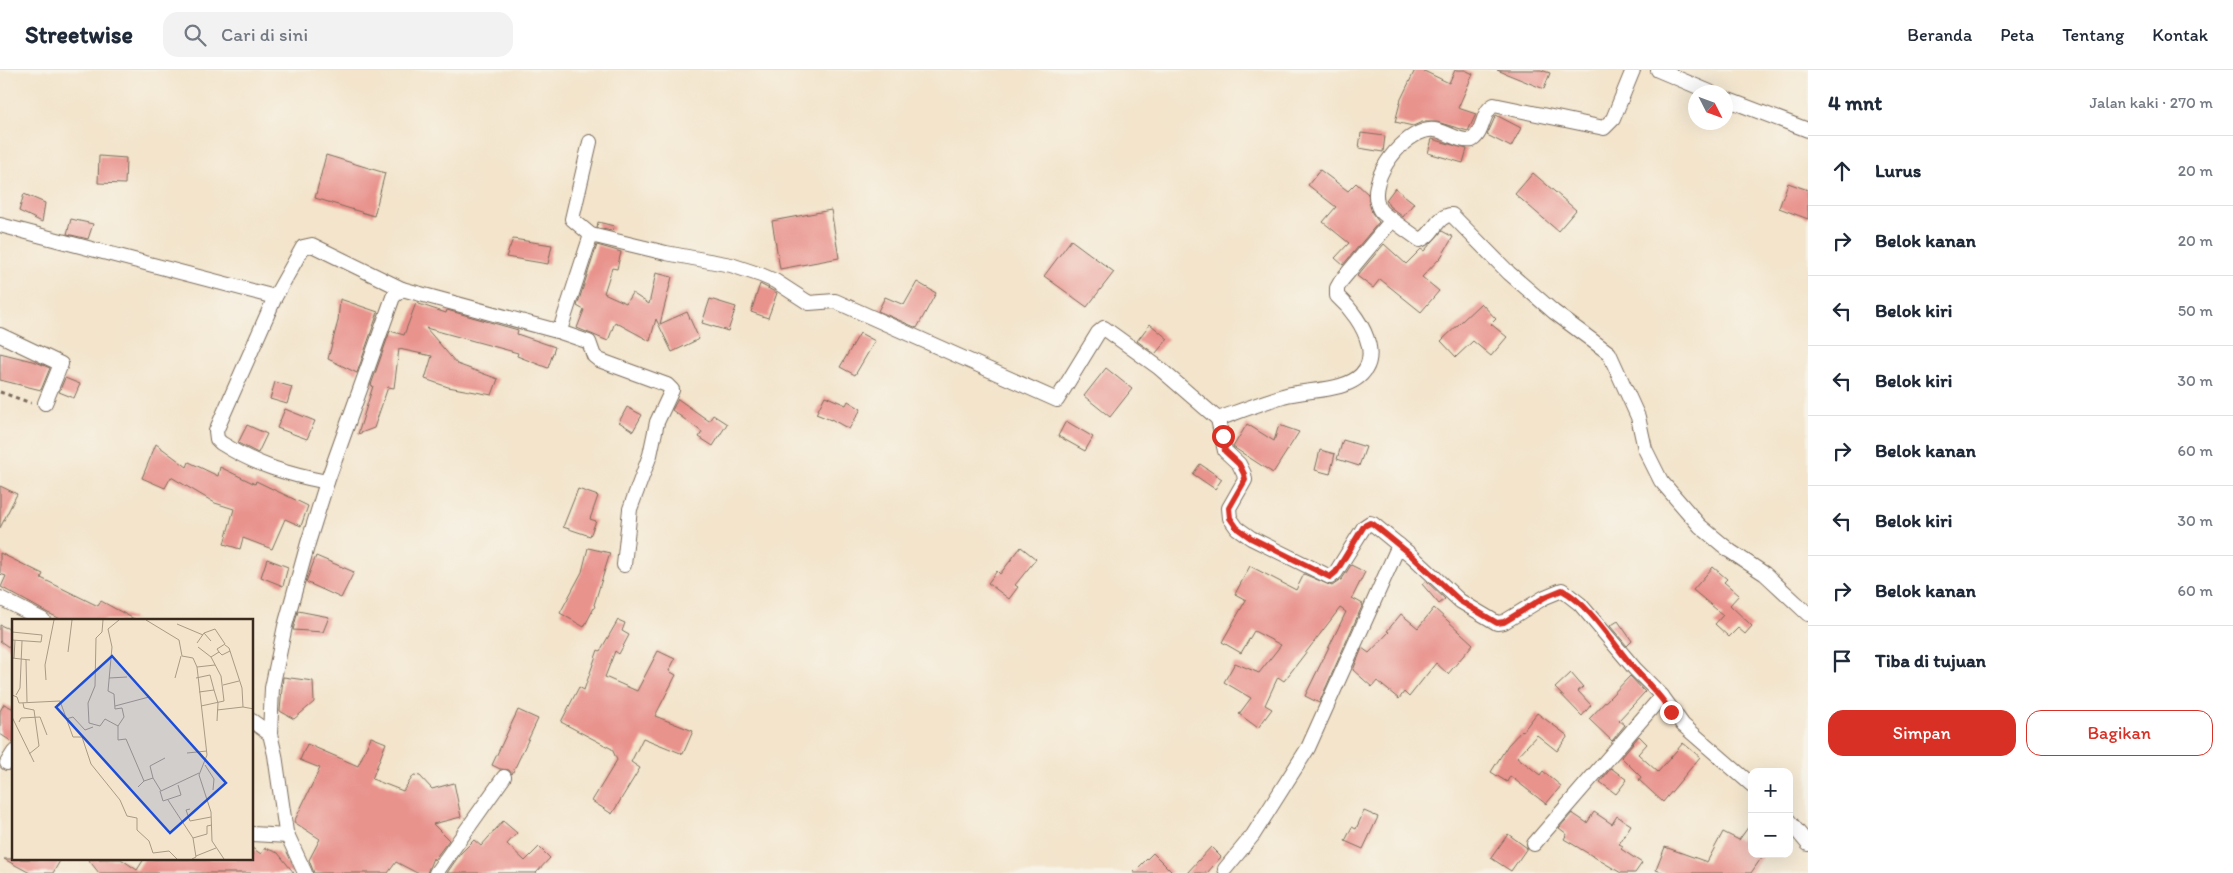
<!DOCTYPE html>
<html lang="id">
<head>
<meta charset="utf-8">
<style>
  :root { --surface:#fff; --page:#f2f2f3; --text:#1f2937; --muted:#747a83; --line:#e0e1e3; --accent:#d93025 }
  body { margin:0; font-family:Itim,sans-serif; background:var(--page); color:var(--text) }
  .controls { position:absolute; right:15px; bottom:15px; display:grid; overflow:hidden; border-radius:10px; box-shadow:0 5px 20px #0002 }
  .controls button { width:45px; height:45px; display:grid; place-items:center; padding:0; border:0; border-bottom:1px solid var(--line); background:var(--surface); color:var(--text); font:25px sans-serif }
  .compass { position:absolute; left:1688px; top:15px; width:45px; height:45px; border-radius:50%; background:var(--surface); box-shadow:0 5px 20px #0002; rotate:132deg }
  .stop { position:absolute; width:15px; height:15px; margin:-11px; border:4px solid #d93025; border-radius:50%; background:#fff }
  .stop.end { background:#d93025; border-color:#fff; box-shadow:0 1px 5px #0008 }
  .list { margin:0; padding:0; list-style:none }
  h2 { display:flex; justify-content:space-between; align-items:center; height:65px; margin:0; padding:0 20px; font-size:21px }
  h2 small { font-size:16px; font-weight:400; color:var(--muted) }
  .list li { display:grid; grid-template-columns:32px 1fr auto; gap:15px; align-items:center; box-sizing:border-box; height:70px; padding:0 20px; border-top:1px solid var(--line) }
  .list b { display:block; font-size:19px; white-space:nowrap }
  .list em { font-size:16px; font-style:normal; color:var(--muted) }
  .actions { display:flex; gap:10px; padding:15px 20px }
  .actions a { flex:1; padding:11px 0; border:1px solid var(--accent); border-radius:15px; text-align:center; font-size:18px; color:var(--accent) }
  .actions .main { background:var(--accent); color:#fff }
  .icon { flex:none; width:28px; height:28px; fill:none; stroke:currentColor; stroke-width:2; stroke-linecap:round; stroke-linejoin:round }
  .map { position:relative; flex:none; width:1808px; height:803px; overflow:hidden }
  header { display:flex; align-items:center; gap:30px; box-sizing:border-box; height:70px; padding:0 25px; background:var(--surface); border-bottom:1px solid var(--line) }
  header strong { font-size:24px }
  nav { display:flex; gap:28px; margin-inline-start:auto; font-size:18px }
  .search { width:350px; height:45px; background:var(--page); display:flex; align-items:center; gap:12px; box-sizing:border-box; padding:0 18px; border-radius:15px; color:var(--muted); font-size:19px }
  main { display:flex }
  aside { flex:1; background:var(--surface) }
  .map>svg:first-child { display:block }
  .building { fill:#e9938d }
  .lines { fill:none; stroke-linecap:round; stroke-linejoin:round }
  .minor-casing { stroke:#7b6b5b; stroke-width:16 }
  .path { stroke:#7b6b5b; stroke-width:3; stroke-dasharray:4 4; stroke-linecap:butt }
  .minor { stroke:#fff; stroke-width:14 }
  .route { stroke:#d93025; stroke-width:6 }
  .inset-road { fill:none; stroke:#a99a86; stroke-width:1 }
  .view { fill:#1d4ed8; fill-opacity:0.15; stroke:#1d4ed8; stroke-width:2.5 }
  .inset-edge { fill:none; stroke:#3b2a1e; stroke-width:2.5 }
</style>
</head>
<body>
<header>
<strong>Streetwise</strong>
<div class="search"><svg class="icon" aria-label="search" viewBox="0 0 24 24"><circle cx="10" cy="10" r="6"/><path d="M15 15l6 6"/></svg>Cari di sini</div>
<nav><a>Beranda</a><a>Peta</a><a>Tentang</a><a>Kontak</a></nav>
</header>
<main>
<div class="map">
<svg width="1808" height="803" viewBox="0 0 1808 803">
  <rect width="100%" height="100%" fill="#f7f3e8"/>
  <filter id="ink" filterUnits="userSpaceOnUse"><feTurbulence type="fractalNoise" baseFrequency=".02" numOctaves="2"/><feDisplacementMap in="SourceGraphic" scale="10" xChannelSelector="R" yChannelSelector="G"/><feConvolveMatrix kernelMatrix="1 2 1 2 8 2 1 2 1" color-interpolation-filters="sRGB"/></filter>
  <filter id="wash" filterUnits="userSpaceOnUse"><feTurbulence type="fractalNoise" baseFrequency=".0096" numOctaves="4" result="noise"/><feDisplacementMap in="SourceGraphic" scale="20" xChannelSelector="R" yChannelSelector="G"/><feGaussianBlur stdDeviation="1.12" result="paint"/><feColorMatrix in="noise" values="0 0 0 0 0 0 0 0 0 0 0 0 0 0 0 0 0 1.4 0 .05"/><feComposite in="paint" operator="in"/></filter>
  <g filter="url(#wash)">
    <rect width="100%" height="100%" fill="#f3e4cb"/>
    <g id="blocks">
      <g class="building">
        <polygon points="1415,0 1422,0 1449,13 1455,0 1465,0 1473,4 1458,38 1476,44 1468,61 1437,52 1422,52 1413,56 1395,52 1401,29"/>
        <polygon points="1497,0 1541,0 1550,3 1544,19"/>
        <polygon points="1496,45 1521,58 1511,77 1487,65"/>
        <polygon points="1361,63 1385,66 1383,82 1359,78"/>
        <polygon points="1432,69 1467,79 1463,93 1428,83"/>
        <polygon points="326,85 385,103 374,146 315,128"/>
        <polygon points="99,86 126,88 125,114 98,113"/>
        <polygon points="1320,100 1348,121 1356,113 1368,124 1372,143 1379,152 1343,195 1335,188 1349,173 1323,152 1336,137 1308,115"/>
        <polygon points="1533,103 1576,140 1558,161 1515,124"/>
        <polygon points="1788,113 1808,120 1808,149 1779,138"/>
        <polygon points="1395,118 1414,133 1403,147 1389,136 1386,130"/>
        <polygon points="24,124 45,133 42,152 19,141"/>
        <polygon points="831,140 839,188 780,199 772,151"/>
        <polygon points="71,149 93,154 88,169 67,164"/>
        <polygon points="598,152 614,156 612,161 597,158"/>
        <polygon points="1442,161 1453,167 1441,187 1422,207 1439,221 1421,242 1380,209 1373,218 1357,206 1384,174 1406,194 1421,179 1424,181"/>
        <polygon points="513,169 552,175 548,194 506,187"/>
        <polygon points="1071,170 1114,202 1087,237 1044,206"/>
        <polygon points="597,175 621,182 617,199 612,198 604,223 626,233 632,223 649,234 656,203 672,207 660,254 687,242 699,269 672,282 656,249 650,271 615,252 608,271 577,258 584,240 577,236"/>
        <polygon points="917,212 936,223 917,258 878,241 885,227 904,235"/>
        <polygon points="760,214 777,223 768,248 751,242"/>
        <polygon points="340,229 378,242 357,303 328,289 338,251"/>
        <polygon points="710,229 736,237 728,261 702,253"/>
        <polygon points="416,233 446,243 447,240 518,260 517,264 555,277 548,298 517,286 518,283 426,258 457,294 498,309 492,325 448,317 425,309 432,286 399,279 394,318 388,317 374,358 358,364 373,316 371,315 390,261 404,265"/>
        <polygon points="1481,233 1496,249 1491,254 1507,267 1491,286 1473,271 1456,287 1441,271"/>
        <polygon points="1150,254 1168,269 1155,284 1137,271"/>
        <polygon points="860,263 875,271 855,305 840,297"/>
        <polygon points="0,283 36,292 50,298 41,320 0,310"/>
        <polygon points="1106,298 1132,319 1110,347 1084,326"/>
        <polygon points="65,308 80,314 74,328 59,322"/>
        <polygon points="275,312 292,317 287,334 270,329"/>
        <polygon points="825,326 846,335 848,331 861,339 849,359 831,349 831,350 816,344"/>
        <polygon points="678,329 709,351 713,345 727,354 713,376 699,367 702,362 672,340"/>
        <polygon points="627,337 642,345 633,361 619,352"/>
        <polygon points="285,339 315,351 307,369 277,358"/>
        <polygon points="1066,351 1093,367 1085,381 1058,366"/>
        <polygon points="1247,354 1274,371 1279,355 1299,362 1273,403 1233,377"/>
        <polygon points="247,355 267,364 258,383 238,373"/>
        <polygon points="1343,370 1366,377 1359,396 1337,389"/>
        <polygon points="156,374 187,397 189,392 218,406 220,397 255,414 256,411 308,436 301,456 285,449 272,479 243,468 240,479 224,474 234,439 215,433 171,407 165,418 142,408"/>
        <polygon points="1320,380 1335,384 1330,404 1315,400"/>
        <polygon points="1200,394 1222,409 1215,419 1193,404"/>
        <polygon points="0,416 17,424 0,458"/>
        <polygon points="578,419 598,426 590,449 596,451 590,466 563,457"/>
        <polygon points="1021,477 1036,489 1015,515 1018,517 1009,529 988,513 997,501 1000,504"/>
        <polygon points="588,478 610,483 594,535 595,536 584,557 560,543 582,502"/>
        <polygon points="0,483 43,504 41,508 98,536 101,531 136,550 63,550 48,543 1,517 6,506 0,504"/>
        <polygon points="316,486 354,502 341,528 306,512"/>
        <polygon points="267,489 288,497 283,516 261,507"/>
        <polygon points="1351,495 1365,502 1352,528 1363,534 1319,633 1305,626 1346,542 1340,538 1284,611 1278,607 1265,635 1272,639 1258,658 1239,644 1251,628 1224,612 1235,593 1259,603 1281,575 1254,561 1241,583 1222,572 1246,530 1235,524 1250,496 1296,520 1304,504 1332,516 1342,509"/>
        <polygon points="1713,497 1727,509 1724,512 1739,525 1730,535 1752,556 1745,564 1738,558 1729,567 1715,554 1723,545 1693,520"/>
        <polygon points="1426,511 1445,529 1439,534 1422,514"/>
        <polygon points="1434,538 1473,574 1448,604 1436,593 1409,627 1404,622 1399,629 1377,611 1372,617 1353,600 1362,578 1369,583 1389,562 1387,561 1401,544 1418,558"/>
        <polygon points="298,541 329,547 323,562 293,560"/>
        <polygon points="618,550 625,553 622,561 629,565 619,584 615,581 605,607 637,621 658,581 675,589 669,601 676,605 655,646 693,661 683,684 643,668 631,692 640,698 612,744 592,731 617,690 612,679 561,652 579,617 584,620 598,580 600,581"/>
        <polygon points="1618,551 1632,571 1627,576 1610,556"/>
        <polygon points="0,555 14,561 14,581 0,571"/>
        <polygon points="1571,603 1583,617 1578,621 1591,635 1582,646 1555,618"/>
        <polygon points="1630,606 1645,622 1619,650 1625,655 1612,671 1589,649"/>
        <polygon points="283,607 313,611 314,632 294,649 280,641"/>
        <polygon points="4,634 14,639 14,673 0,664 0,641"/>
        <polygon points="518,640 538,649 512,704 509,700 500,699 492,695"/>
        <polygon points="1537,643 1568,666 1557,681 1537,665 1517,687 1540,705 1543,701 1561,716 1546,734 1510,706 1507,712 1491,702 1508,675 1522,660 1523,661"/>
        <polygon points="1639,666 1647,674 1638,684 1658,702 1683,673 1700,687 1663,732 1639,710 1641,707 1621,687"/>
        <polygon points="371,667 386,673 372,709 403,721 414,705 420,706 432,719 454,713 461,747 433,754 449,770 434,790 433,788 427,803 417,803 396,792 388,803 314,803 309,790 320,769 294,752 320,698 300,690 307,674 358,696"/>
        <polygon points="1611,698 1627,710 1616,724 1600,712"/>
        <polygon points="1364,741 1378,747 1363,779 1345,771 1352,757 1356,759"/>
        <polygon points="1594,742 1612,754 1617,746 1631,755 1619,774 1623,776 1621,779 1642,793 1635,803 1621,803 1564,769 1567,764 1559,758 1572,743 1587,753"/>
        <polygon points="503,751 517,763 507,774 525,791 539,777 550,788 536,803 447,803 460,784 474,770 481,776"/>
        <polygon points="1752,752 1752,784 1764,784 1751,803 1665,803 1656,800 1665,777 1707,792 1723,762 1739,770"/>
        <polygon points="1508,764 1527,778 1511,801 1491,788"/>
        <polygon points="1211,777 1221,787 1207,803 1187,803"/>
        <polygon points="252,778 261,784 265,778 278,783 294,803 99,803 88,789 121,789 137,800 144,789 252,789"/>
        <polygon points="1153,783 1173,803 1133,803"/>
        <polygon points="4,789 61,789 53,803 30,803"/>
      </g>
    </g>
  </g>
  <g filter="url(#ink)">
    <use href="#blocks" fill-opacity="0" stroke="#7b6b5b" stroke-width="1"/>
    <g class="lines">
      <defs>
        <g id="minor">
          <polyline points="1658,0 1710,22"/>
          <polyline points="1726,29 1808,60"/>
          <path d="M 590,72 L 572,149 L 591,165 L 666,183 L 731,195 L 761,205 L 775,211 L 809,233 L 835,231 L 1057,330 L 1098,263 L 1104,258 L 1158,297 L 1218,349 C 1240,341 1261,333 1283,326 C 1302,321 1322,321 1340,316 C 1393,301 1364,250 1337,226 L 1337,218 L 1341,211 L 1392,150 L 1420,170 C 1434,166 1436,145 1452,145 L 1509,203 L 1554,242 L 1609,283 L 1638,347 L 1645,379 L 1661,411 L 1700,456 L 1730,481 L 1765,504 L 1808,544"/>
          <path d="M 1392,150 C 1388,147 1383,144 1380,140 C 1364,113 1399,68 1424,61 C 1442,55 1455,73 1472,70 C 1485,61 1481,42 1494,35 L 1604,58 L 1613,49 L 1633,0"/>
          <polyline points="0,155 275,227"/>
          <polyline points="557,261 589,272 594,286 599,290 667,315 672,320 657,352 650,385 630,439 624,495"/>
          <polyline points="0,265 61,294 45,333"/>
          <polyline points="1218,349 1225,381 1239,394 1244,404 1245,410 1229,438 1230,448 1237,458 1251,468 1330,507 1336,502 1364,457 1370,453 1373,454 1412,486 1460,531 1497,553 1504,552 1545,527 1562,520 1580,534 1635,599 1662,626 1683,655 1752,715"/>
          <path d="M 327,412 C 286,404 256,395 221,373 L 217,369 L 216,361 L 275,227 L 303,177 L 312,175 L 402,219"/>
          <polyline points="0,528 43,550"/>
          <polyline points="252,651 270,664 275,685 286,762 305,803"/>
          <polyline points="270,664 272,618 285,556 308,473 327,412 393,227 402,219 557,261 561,257 591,165"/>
          <polyline points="7,693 14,682"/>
          <polyline points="1789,751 1808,774"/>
          <polyline points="252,764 288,766"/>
          <polyline points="1534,774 1662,626"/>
          <polyline points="1225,799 1253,765 1308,678 1399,475"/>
          <polyline points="436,803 504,707"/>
        </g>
      </defs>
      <use href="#minor" class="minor-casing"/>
      <polyline class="path" points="0,322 31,333"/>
      <use href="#minor" class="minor"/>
    </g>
  </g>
  <g class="lines" filter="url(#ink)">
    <path class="route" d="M 1223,366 L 1225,381 L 1239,394 L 1244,404 L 1245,410 L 1229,438 L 1230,448 L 1237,458 L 1251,468 L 1330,507 L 1336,502 L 1364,456 L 1370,453 L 1373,454 L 1412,486 L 1460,531 L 1497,553 L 1504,552 L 1545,527 L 1562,520 C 1590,535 1613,574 1633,597 C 1647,613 1660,624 1671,642"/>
  </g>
  <g transform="translate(12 549)">
    <rect width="241" height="241" fill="#f3e4cb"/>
    <path class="inset-road" d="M 91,1 L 90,13 L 84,19 L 83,67 L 76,84 L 77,104 L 88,107 L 93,100 L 106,107 L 106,121 L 114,120 L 132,162 L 126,168M 134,1 L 167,21 L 170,37 L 181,39 L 185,48 L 195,136 L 187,156 L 199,193 L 200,222 L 212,240M 165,5 L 191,16M 0,13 L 30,16 L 29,23 L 0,21M 192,14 L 203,10 L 213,25 L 205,30 L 207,33M 185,24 L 192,14 L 199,22M 213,26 L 217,29 L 230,69 L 231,88M 186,28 L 199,38M 56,33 L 60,1M 0,39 L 18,41M 2,39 L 3,21M 14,41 L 15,83M 185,48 L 203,46M 97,59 L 115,58M 163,59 L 169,37M 184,59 L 198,56 L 202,71M 34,61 L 33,46 L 42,1M 211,66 L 227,62M 187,73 L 202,71 L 206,84 L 205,102M 0,76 L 5,78 L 7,84 L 48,82 L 61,118 L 70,118 L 79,145 L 108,181 L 115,197 L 125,199 L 125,211 L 137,222 L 141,234 L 157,232 L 165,240M 4,76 L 8,69 L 10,22M 11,84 L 12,89 L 22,91 L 27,127 L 17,135M 103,87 L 137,78M 189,87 L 212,82 L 209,57 L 199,38 L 207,33 L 210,36 L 218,32M 205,91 L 231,88 L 242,90M 0,98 L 22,143M 54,100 L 61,98 L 73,111 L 81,108M 7,103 L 9,99 L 28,98 L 35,116M 106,107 L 112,98 L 110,89 L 103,90 L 102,75 L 96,72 L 100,28 L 96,10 L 107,1M 175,134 L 195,132M 193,146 L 202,160 L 201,171M 141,159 L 138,147 L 153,139M 132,162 L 141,159 L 149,172 L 187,154M 148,172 L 151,182 L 169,176 L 166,166M 156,181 L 181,219M 178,190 L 174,191 L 178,202 L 199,198M 184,237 L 204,229M 180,240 L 184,238 L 181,219 L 195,215 L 195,207 L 200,206"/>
    <path class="view" d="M 100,37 L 214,164 L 158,214 L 44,88 Z"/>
    <rect width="241" height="241" class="inset-edge"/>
  </g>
</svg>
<div class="controls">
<button>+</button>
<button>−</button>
</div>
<svg class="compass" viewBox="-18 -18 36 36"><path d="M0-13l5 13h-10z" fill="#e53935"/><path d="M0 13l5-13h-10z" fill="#747a83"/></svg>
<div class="stop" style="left:1223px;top:366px"></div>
<div class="stop end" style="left:1671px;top:642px"></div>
</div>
<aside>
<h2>4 mnt<small>Jalan kaki · 270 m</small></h2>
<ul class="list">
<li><svg class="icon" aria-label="ahead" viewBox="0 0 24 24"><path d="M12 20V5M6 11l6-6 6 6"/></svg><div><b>Lurus</b></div><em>20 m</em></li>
<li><svg class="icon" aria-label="right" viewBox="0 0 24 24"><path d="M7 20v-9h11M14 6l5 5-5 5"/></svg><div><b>Belok kanan</b></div><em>20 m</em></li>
<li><svg class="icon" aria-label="left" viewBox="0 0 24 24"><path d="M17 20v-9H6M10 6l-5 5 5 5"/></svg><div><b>Belok kiri</b></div><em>50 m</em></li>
<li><svg class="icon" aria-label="left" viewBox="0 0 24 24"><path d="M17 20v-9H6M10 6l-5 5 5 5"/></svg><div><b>Belok kiri</b></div><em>30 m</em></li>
<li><svg class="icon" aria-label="right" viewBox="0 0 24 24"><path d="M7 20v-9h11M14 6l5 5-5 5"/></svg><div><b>Belok kanan</b></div><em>60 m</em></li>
<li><svg class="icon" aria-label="left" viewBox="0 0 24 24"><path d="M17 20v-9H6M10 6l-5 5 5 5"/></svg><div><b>Belok kiri</b></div><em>30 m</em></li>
<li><svg class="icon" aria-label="right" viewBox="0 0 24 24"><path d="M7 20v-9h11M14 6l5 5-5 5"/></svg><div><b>Belok kanan</b></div><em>60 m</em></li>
<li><svg class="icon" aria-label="arrive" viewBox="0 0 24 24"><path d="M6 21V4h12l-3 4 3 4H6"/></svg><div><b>Tiba di tujuan</b></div></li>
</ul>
<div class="actions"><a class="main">Simpan</a><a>Bagikan</a></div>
</aside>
</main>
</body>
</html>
